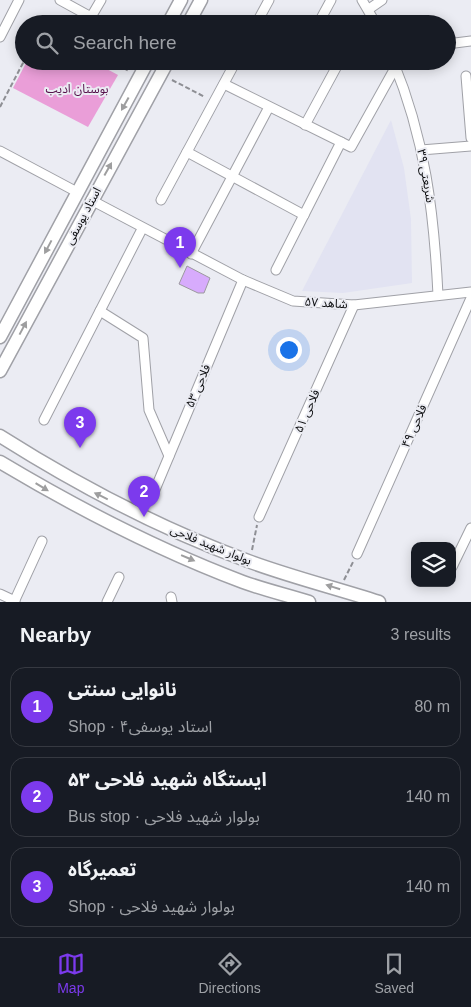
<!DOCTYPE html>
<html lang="en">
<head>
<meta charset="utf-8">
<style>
  :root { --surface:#171b24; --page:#242831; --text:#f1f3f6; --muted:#9ea1a6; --line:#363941; --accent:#7c3aed }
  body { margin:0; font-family:Arial,"Noto Sans Arabic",sans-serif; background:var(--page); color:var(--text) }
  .controls { position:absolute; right:15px; bottom:15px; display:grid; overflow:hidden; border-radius:10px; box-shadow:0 2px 12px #0003 }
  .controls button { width:45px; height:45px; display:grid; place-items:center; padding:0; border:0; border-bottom:1px solid var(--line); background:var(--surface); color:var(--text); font:25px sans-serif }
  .you { position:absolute; left:288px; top:349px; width:18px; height:18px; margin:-12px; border:4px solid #fff; border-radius:50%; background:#1a73e8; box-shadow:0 0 0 8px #1a73e833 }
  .badge { display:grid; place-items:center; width:32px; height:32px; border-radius:50%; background:var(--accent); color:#fff; font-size:16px; font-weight:700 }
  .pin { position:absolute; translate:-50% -41px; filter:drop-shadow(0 1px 2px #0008) }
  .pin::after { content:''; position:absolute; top:26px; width:18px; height:15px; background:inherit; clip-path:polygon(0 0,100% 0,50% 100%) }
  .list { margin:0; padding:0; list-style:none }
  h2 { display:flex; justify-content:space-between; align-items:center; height:65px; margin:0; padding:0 20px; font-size:21px }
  h2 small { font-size:16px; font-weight:400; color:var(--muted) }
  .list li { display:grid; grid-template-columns:32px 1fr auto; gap:15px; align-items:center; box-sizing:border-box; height:80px; margin:0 10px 10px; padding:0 10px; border:1px solid var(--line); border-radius:15px }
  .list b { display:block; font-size:19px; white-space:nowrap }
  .list p { margin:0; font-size:16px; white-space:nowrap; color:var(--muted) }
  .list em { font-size:16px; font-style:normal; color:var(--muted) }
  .icon { flex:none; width:28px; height:28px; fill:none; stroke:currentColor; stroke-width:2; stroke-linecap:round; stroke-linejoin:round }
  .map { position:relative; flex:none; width:471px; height:602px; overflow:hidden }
  .search { position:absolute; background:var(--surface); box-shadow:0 2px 12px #0003; left:15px; right:15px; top:15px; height:55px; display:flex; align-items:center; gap:12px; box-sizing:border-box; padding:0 18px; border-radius:28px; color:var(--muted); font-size:19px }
  .sheet { height:335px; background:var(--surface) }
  nav { display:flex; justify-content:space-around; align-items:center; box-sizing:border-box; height:70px; border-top:1px solid var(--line); background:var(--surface); font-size:14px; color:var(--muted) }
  nav a { display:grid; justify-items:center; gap:2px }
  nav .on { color:var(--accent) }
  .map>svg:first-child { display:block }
  .built { fill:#e2e3f2 }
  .green { fill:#ea9ed8 }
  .building { fill:#d7abfc; stroke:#9c999f }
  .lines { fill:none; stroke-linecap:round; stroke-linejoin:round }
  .street-casing { stroke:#a0a1a7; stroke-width:11 }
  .secondary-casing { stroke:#a0a1a7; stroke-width:15 }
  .path { stroke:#8e8f94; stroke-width:2; stroke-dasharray:5 2.5; stroke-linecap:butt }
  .street { stroke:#fff; stroke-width:9 }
  .secondary { stroke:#fff; stroke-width:12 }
  .oneway { fill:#9e9e9f }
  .labels { text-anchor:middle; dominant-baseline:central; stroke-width:4; stroke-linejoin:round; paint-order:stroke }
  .park-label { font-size:12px; fill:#55104a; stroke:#ebecf3 }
  .street-label { font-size:12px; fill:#0c0d0f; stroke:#ebecf3 }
</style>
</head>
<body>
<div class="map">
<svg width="471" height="602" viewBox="0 0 471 602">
  <rect width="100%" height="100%" fill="#ebecf3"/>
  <polygon class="built" points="391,120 404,168 411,219 412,283 343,293 302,291"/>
  <polygon class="green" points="27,61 92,61 118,75 88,127 13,88"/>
  <polygon class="building" points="187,266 210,278 204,293 198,293 179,284"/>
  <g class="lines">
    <defs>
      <g id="street">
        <polyline points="60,0 91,17 101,0"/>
        <polyline points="362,0 376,24"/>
        <polyline points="369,9 382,0"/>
        <polyline points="256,24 269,0"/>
        <polyline points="318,24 331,0"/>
        <polyline points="0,37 19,0"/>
        <polyline points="447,44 471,41"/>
        <path d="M 393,61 C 425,138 434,212 438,295"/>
        <polyline points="466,76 471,138"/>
        <polyline points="224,84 351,147 395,68"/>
        <polyline points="305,125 337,66 329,61"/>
        <polyline points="421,150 471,146"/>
        <polyline points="0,151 77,192"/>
        <polyline points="187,152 304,215"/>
        <polyline points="91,200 243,280 293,301 354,305 471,292"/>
        <polyline points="161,200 236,61"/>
        <polyline points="191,254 269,107"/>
        <polyline points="276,270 341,142"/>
        <polyline points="100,311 143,338 149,410 169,456"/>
        <polyline points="44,420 142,229"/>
        <polyline points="154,492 243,280"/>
        <polyline points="259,517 354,305"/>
        <polyline points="357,554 471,298"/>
        <polyline points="452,567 471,528"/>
        <polyline points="0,594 15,601"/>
        <polyline points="171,597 172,602"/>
        <polyline points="14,602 42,541"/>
        <polyline points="107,602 119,577"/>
      </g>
      <g id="secondary">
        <polyline points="168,24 181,0"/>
        <polyline points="188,24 201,0"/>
        <polyline points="0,337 148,61"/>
        <polyline points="0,371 168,61"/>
        <path d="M 0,436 C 79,486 161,529 248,561 C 291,577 336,588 379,602"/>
        <path d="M 0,462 C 77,508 158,550 243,582 C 265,590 287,595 309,602"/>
      </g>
    </defs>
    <use href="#street" class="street-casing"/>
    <use href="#secondary" class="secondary-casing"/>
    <g class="path">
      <polyline points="110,61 129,71"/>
      <polyline points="172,80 205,97"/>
      <polyline points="0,107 24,61"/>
      <polyline points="252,550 257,525"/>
      <polyline points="344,580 353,562"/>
    </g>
    <use href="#street" class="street"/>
    <use href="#secondary" class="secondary"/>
  </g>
  <defs><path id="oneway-solid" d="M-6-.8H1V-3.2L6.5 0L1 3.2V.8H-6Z" transform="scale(1.25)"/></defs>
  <g class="oneway">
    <use href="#oneway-solid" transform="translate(125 104) rotate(119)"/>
    <use href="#oneway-solid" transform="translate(108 169) rotate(-61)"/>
    <use href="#oneway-solid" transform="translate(48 247) rotate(118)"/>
    <use href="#oneway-solid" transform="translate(23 328) rotate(-62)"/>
    <use href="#oneway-solid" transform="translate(42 487) rotate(31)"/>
    <use href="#oneway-solid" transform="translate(101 496) rotate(-154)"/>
    <use href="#oneway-solid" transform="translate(188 558) rotate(23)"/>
    <use href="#oneway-solid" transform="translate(333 587) rotate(-163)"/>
  </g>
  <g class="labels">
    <g class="park-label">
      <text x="77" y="89">بوستان ادیب</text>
    </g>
    <g class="street-label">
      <text transform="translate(426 176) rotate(80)">شریعتی ۳۹</text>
      <text transform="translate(83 216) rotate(-62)">استاد یوسفی</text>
      <text transform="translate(326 303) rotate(4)">شاهد ۵۷</text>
      <text transform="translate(198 386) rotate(-67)">فلاحی ۵۳</text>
      <text transform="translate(307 411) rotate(-66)">فلاحی ۵۱</text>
      <text transform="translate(414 426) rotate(-66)">فلاحی ۴۹</text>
      <text transform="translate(211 545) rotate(22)">بولوار شهید فلاحی</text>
    </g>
  </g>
</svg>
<div class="controls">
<button><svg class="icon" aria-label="layers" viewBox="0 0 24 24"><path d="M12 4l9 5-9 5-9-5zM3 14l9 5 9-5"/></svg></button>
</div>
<div class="you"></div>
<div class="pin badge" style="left:180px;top:268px">1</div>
<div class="pin badge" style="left:144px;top:517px">2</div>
<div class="pin badge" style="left:80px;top:448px">3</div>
<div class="search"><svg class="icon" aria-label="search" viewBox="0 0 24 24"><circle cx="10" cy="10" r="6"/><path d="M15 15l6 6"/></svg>Search here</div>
</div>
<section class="sheet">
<h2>Nearby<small>3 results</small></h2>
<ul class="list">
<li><span class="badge">1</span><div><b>نانوایی سنتی</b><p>Shop · استاد یوسفی۴</p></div><em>80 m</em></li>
<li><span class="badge">2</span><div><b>ایستگاه شهید فلاحی ۵۳</b><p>Bus stop · بولوار شهید فلاحی</p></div><em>140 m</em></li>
<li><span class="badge">3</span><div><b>تعمیرگاه</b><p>Shop · بولوار شهید فلاحی</p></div><em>140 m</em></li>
</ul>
</section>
<nav>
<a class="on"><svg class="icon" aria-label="map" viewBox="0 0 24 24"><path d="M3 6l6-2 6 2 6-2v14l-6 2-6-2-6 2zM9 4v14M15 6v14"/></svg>Map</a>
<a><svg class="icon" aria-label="directions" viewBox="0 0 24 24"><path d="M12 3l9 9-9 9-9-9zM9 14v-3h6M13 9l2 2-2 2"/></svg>Directions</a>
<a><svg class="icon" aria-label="saved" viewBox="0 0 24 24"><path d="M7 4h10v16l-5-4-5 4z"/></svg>Saved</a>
</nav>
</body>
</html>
